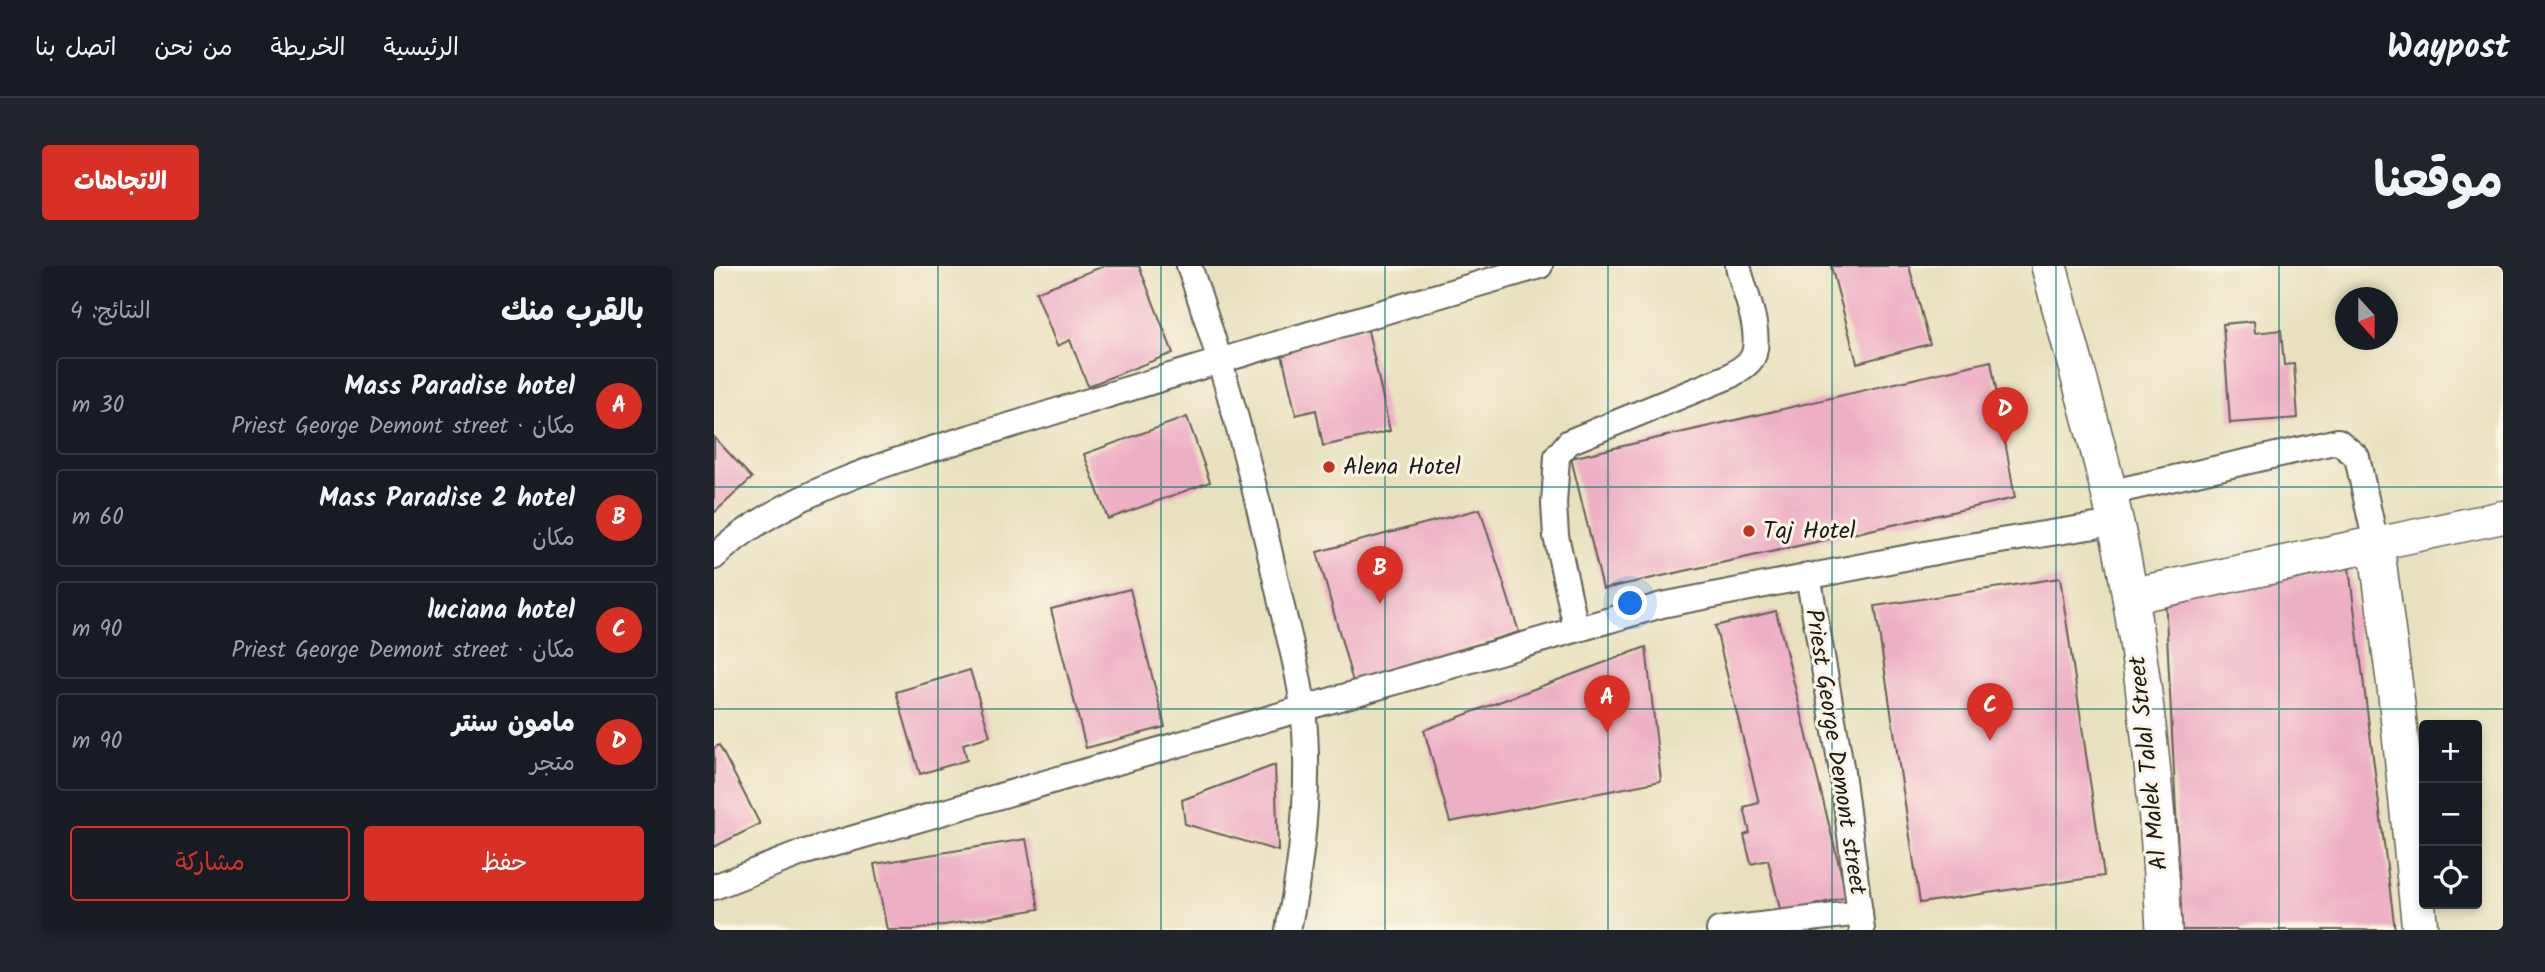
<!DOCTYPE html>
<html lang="ar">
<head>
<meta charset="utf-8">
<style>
  :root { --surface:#171b24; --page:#20242c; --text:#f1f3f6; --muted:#9ea1a6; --line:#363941; --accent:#d93025 }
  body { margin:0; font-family:Kalam,"Playpen Sans Arabic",sans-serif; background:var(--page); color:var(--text); direction:rtl }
  .controls { position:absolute; right:21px; bottom:21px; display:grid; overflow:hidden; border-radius:7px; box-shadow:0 4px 10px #0003 }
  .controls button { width:63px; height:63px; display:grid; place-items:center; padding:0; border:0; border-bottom:2px solid var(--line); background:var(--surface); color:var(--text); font:35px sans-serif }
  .compass { position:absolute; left:1621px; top:21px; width:63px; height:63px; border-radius:50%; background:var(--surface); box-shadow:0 4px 10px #0003; rotate:159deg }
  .you { position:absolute; left:917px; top:338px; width:24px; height:24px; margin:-18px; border:5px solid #fff; border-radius:50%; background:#1a73e8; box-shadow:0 0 0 10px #1a73e833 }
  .badge { display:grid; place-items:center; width:46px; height:46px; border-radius:50%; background:var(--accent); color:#fff; font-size:23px; font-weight:700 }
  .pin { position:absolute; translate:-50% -58px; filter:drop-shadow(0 2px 4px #0008) }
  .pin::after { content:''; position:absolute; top:37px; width:24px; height:21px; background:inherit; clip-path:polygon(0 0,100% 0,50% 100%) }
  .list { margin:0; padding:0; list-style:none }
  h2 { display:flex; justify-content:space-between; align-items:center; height:91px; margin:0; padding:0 28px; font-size:30px }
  h2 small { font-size:23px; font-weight:400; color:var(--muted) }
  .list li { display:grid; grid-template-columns:46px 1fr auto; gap:21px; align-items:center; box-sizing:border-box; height:98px; margin:0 14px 14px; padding:0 14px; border:2px solid var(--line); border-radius:7px }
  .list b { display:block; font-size:26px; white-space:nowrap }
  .list p { margin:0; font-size:23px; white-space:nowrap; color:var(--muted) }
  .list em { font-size:23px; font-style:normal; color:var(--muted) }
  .actions { display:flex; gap:14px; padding:21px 28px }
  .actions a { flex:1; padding:16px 0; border:2px solid var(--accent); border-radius:7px; text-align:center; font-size:24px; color:var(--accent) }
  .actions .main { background:var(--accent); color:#fff }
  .icon { flex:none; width:38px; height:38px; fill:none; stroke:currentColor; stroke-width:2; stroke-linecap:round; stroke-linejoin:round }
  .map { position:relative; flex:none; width:1789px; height:664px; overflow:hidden; direction:ltr; border-radius:7px }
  header { display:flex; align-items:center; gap:42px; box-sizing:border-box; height:98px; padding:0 35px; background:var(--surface); border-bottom:2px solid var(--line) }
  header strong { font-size:33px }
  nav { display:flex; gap:38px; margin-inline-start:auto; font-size:24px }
  .intro { display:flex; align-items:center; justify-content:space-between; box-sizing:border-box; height:168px; padding:0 42px }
  h1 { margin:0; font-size:49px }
  .button { padding:18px 32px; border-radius:7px; background:var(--accent); color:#fff; font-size:24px; font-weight:700 }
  main { display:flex; gap:42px; padding:0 42px }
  aside { flex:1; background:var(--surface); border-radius:7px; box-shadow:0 4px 10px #0003 }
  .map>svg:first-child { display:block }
  .building { fill:#eeaec4 }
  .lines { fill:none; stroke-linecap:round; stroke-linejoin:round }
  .minor-casing { stroke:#636155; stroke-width:28 }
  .tertiary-casing { stroke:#636155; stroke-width:35 }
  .secondary-casing { stroke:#636155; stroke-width:38 }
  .minor { stroke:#fff; stroke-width:24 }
  .tertiary { stroke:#fff; stroke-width:32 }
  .secondary { stroke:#fff; stroke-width:35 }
  .grid { fill:none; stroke:#0f766e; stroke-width:2; stroke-opacity:0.55 }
  .poi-dot { fill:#c8321e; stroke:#fcf5e5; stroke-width:2.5 }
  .labels { text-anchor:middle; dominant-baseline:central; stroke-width:6; stroke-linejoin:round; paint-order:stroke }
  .poi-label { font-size:24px; fill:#1c1c1c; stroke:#fcf5e5; text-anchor:start }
  .street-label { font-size:24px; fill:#1c1c1c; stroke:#fcf5e5 }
</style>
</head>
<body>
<header>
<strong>Waypost</strong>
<nav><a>الرئيسية</a><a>الخريطة</a><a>من نحن</a><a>اتصل بنا</a></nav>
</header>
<div class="intro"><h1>موقعنا</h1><a class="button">الاتجاهات</a></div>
<main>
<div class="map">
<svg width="1789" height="664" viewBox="0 0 1789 664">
  <rect width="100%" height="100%" fill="#fcf5e5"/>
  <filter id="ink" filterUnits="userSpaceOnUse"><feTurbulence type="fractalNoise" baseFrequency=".0143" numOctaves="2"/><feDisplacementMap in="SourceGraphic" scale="14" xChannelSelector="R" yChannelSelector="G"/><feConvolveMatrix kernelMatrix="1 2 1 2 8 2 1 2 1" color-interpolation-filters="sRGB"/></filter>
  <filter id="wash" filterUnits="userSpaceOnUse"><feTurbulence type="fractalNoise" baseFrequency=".00686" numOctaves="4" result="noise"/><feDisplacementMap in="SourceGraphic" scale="28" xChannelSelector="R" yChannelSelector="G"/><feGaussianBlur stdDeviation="1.57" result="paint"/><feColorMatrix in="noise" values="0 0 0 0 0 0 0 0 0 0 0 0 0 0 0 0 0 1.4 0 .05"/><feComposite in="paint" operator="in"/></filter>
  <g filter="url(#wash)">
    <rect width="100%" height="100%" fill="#e8e1bf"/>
    <g id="blocks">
      <g class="building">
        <polygon points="390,0 425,0 459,87 374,120 356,74 343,80 322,26"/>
        <polygon points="1117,0 1195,0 1216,78 1143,97"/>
        <polygon points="1540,55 1541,67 1567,64 1570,99 1580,98 1584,152 1516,157 1509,58"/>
        <polygon points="653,60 676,165 609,180 602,144 582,149 566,80"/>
        <polygon points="1277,95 1301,232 889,323 857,192"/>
        <polygon points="473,151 496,216 394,253 370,188"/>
        <polygon points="0,171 38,212 0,247"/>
        <polygon points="766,243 805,366 639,416 603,286"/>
        <polygon points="1635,302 1681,664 1468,664 1451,329"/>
        <polygon points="1346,312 1390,610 1206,637 1161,340"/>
        <polygon points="416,323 451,461 372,482 337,343"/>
        <polygon points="1062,345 1133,631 1067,647 1054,594 1037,598 1030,569 1036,567 1030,541 1045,537 1001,360"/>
        <polygon points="932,381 947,515 736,556 710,464"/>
        <polygon points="256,404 276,470 249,478 253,494 206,508 182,426"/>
        <polygon points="5,479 46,558 0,581 0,482"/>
        <polygon points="561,499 564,585 471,558 468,534"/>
        <polygon points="312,573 325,643 201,664 173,664 160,598"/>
      </g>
    </g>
  </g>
  <g filter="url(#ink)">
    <use href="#blocks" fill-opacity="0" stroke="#636155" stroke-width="2"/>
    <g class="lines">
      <defs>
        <g id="minor">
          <path d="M 475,0 C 512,106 541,218 565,328 C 573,365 585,404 589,442 C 597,516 589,592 574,664"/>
          <polyline points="1394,227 1624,175 1643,191 1662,278"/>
          <path d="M 0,291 C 79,215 230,181 333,148 C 497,97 661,48 826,0"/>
          <polyline points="1094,309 1128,506 1148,664"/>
          <path d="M 862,362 L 842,270 L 840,238 L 843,190 L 855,176 L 1016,110 C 1024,104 1037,98 1040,88 C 1047,62 1030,25 1024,0"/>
          <polyline points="0,621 88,587 948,339 1242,282 1400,257"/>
          <polyline points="1005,664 1146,647"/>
        </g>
        <polyline id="tertiary" points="1662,278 1789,251"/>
        <g id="secondary">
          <path d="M 1335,0 C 1363,109 1398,219 1416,331 C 1434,440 1445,553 1450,664"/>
          <polyline points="1416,330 1662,278 1682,429 1706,664"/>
        </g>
      </defs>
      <use href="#minor" class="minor-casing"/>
      <use href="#tertiary" class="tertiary-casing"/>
      <use href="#secondary" class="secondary-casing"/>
      <use href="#minor" class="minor"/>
      <use href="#tertiary" class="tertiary"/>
      <use href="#secondary" class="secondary"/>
    </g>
  </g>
  <path class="grid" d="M 224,0 L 224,664M 447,0 L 447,664M 671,0 L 671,664M 894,0 L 894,664M 1118,0 L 1118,664M 1342,0 L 1342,664M 1565,0 L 1565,664M 0,221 L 1789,221M 0,443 L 1789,443"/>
  <g class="poi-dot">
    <circle cx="615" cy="201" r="7"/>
    <circle cx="1035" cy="265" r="7"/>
  </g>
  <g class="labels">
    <g class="poi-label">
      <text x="629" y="201">Alena Hotel</text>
      <text x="1049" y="265">Taj Hotel</text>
    </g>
    <g class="street-label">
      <text transform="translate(1121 486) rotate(81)">Priest George Demont street</text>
      <text transform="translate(1435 497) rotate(-96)">Al Malek Talal Street</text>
    </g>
  </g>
</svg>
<div class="controls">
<button>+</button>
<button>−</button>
<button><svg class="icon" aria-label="locate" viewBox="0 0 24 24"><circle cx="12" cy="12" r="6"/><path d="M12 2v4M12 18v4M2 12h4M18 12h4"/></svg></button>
</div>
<svg class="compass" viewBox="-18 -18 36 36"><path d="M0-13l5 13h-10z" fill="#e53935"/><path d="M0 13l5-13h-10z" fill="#9ea1a6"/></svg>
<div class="you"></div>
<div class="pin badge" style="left:893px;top:467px">A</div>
<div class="pin badge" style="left:666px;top:338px">B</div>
<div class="pin badge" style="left:1276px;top:475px">C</div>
<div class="pin badge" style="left:1291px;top:179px">D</div>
</div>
<aside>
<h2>بالقرب منك<small>النتائج: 4</small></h2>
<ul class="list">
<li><span class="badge">A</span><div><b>Mass Paradise hotel</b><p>مكان · Priest George Demont street</p></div><em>30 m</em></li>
<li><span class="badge">B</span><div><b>Mass Paradise 2 hotel</b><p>مكان</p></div><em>60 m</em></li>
<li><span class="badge">C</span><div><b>luciana hotel</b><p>مكان · Priest George Demont street</p></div><em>90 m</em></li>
<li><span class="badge">D</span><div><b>مامون سنتر</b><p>متجر</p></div><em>90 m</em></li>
</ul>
<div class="actions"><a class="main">حفظ</a><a>مشاركة</a></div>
</aside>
</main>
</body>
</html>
